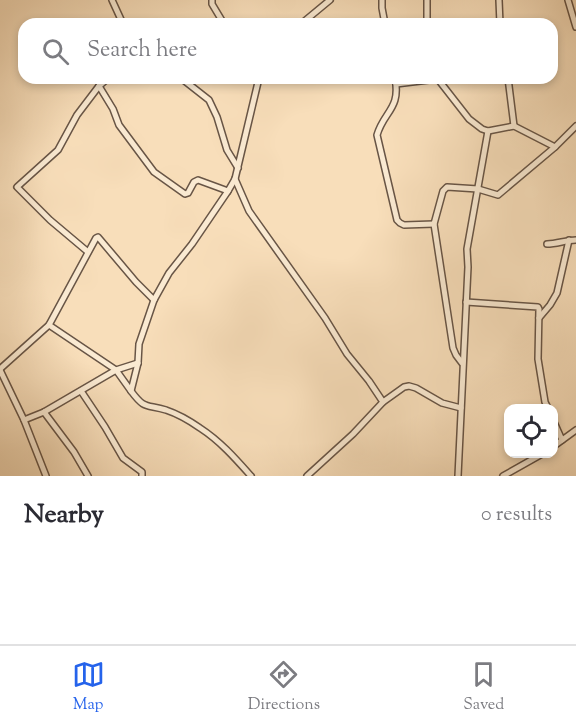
<!DOCTYPE html>
<html lang="en">
<head>
<meta charset="utf-8">
<style>
  :root { --surface:#fff; --page:#f2f2f3; --text:#2b2b33; --muted:#7c7c81; --line:#e1e1e2; --accent:#2563eb }
  body { margin:0; font-family:"Sorts Mill Goudy",serif; background:var(--page); color:var(--text) }
  .controls { position:absolute; right:18px; bottom:18px; display:grid; overflow:hidden; border-radius:12px; box-shadow:0 3px 9px #0003 }
  .controls button { width:54px; height:54px; display:grid; place-items:center; padding:0; border:0; border-bottom:2px solid var(--line); background:var(--surface); color:var(--text); font:30px sans-serif }
  .list { margin:0; padding:0; list-style:none }
  h2 { display:flex; justify-content:space-between; align-items:center; height:78px; margin:0; padding:0 24px; font-size:26px }
  h2 small { font-size:20px; font-weight:400; color:var(--muted) }
  .icon { flex:none; width:33px; height:33px; fill:none; stroke:currentColor; stroke-width:2; stroke-linecap:round; stroke-linejoin:round }
  .map { position:relative; flex:none; width:576px; height:476px; overflow:hidden }
  .search { position:absolute; background:var(--surface); box-shadow:0 3px 9px #0003; left:18px; right:18px; top:18px; height:66px; display:flex; align-items:center; gap:15px; box-sizing:border-box; padding:0 21px; border-radius:18px; color:var(--muted); font-size:22px }
  .sheet { height:168px; background:var(--surface) }
  nav { display:flex; justify-content:space-around; align-items:center; box-sizing:border-box; height:84px; border-top:2px solid var(--line); background:var(--surface); font-size:16px; color:var(--muted) }
  nav a { display:grid; justify-items:center; gap:3px }
  nav .on { color:var(--accent) }
  .map>svg:first-child { display:block }
  .lines { fill:none; stroke-linecap:round; stroke-linejoin:round }
  .street-casing { stroke:#685546; stroke-width:8 }
  .street { stroke:#faead2; stroke-width:5 }
</style>
</head>
<body>
<div class="map">
<svg width="576" height="476" viewBox="0 0 576 476">
  <rect width="100%" height="100%" fill="#f8deba"/>
  <filter id="stains"><feTurbulence type="fractalNoise" baseFrequency=".00333" numOctaves="4"/><feColorMatrix values="0 0 0 0 .2 0 0 0 0 .09 0 0 0 0 .02 0 0 0 .5 -.17"/></filter>
  <radialGradient id="worn" r=".72"><stop offset=".6" stop-color="#630" stop-opacity="0"/><stop offset="1" stop-color="#630" stop-opacity=".3"/></radialGradient>
  <g class="lines">
    <defs>
      <g id="street">
        <polyline points="112,0 123,24"/>
        <polyline points="212,0 212,4 224,24"/>
        <polyline points="382,0 382,8 385,24"/>
        <polyline points="427,0 427,24"/>
        <polyline points="499,0 500,24"/>
        <polyline points="568,0 576,27"/>
        <polyline points="301,24 330,0"/>
        <polyline points="110,78 106,80 99,86 113,109 119,125 154,172 185,194 188,193 194,182 198,180 228,191"/>
        <polyline points="181,78 209,100 217,117 227,150 238,168"/>
        <path d="M 395,78 C 401,109 384,111 377,135 L 397,220 L 400,223 L 404,225 L 434,224"/>
        <polyline points="437,78 469,119 482,129 488,131 514,126 555,147 576,126"/>
        <polyline points="508,78 514,126"/>
        <polyline points="396,84 437,79"/>
        <polyline points="235,179 249,211 325,318 347,354 369,381 383,402 353,434 307,476"/>
        <path d="M 547,244 C 557,244 566,240 576,240"/>
        <polyline points="88,252 50,220 17,187 58,150 77,115 99,86"/>
        <polyline points="466,302 538,307 539,309 538,359 545,402 548,408"/>
        <polyline points="539,318 550,305 557,293 569,240"/>
        <polyline points="49,325 116,370 138,363"/>
        <polyline points="462,363 456,355 453,348 434,224 443,191 447,187 478,189 498,195 555,147"/>
        <polyline points="0,369 49,325 96,238 98,237 136,282 154,300"/>
        <polyline points="0,370 24,420 46,476"/>
        <polyline points="81,391 105,427 123,458 142,472 142,476"/>
        <polyline points="383,402 404,387 409,386 416,388 442,403 461,408"/>
        <polyline points="44,412 74,452 88,476"/>
        <polyline points="24,420 44,412 116,370 131,391"/>
        <polyline points="554,422 562,440"/>
        <polyline points="554,446 576,430"/>
        <path d="M 251,476 C 235,458 220,441 200,428 C 190,421 178,414 166,410 C 146,404 145,410 131,391 L 138,363 L 139,344 L 154,300 L 169,273 L 192,244 L 228,191 L 235,179 L 259,78"/>
        <polyline points="458,476 468,267 467,249 488,131"/>
        <polyline points="503,476 542,454"/>
      </g>
    </defs>
    <use href="#street" class="street-casing"/>
    <use href="#street" class="street"/>
  </g>
  <rect width="100%" height="100%" filter="url(#stains)"/>
  <rect width="100%" height="100%" fill="url(#worn)"/>
</svg>
<div class="controls">
<button><svg class="icon" aria-label="locate" viewBox="0 0 24 24"><circle cx="12" cy="12" r="6"/><path d="M12 2v4M12 18v4M2 12h4M18 12h4"/></svg></button>
</div>
<div class="search"><svg class="icon" aria-label="search" viewBox="0 0 24 24"><circle cx="10" cy="10" r="6"/><path d="M15 15l6 6"/></svg>Search here</div>
</div>
<section class="sheet">
<h2>Nearby<small>0 results</small></h2>
<ul class="list">
</ul>
</section>
<nav>
<a class="on"><svg class="icon" aria-label="map" viewBox="0 0 24 24"><path d="M3 6l6-2 6 2 6-2v14l-6 2-6-2-6 2zM9 4v14M15 6v14"/></svg>Map</a>
<a><svg class="icon" aria-label="directions" viewBox="0 0 24 24"><path d="M12 3l9 9-9 9-9-9zM9 14v-3h6M13 9l2 2-2 2"/></svg>Directions</a>
<a><svg class="icon" aria-label="saved" viewBox="0 0 24 24"><path d="M7 4h10v16l-5-4-5 4z"/></svg>Saved</a>
</nav>
</body>
</html>
